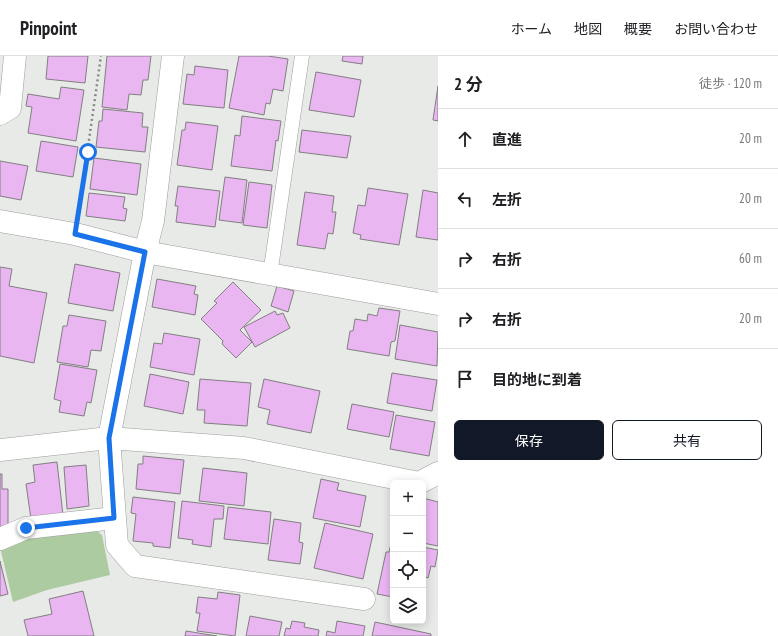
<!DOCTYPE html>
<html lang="ja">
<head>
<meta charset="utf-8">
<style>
  :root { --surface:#fff; --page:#f2f2f2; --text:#202124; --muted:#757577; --line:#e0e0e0; --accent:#111827 }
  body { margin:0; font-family:"PT Sans Narrow","Noto Sans JP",sans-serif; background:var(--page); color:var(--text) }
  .controls { position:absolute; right:12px; bottom:12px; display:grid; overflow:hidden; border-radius:6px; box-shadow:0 2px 10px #0003 }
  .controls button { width:36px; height:36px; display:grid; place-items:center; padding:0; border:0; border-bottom:1px solid var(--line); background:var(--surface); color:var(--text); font:20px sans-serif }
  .stop { position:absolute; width:12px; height:12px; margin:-9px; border:3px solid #1a73e8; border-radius:50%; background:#fff }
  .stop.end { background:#1a73e8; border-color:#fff; box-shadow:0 1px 4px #0008 }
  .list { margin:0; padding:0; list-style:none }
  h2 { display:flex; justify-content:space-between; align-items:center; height:52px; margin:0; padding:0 16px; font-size:17px }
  h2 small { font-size:13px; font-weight:400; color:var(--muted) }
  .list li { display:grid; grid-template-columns:26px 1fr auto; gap:12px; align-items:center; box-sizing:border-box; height:60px; padding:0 16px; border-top:1px solid var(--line) }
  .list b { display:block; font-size:15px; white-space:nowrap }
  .list em { font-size:13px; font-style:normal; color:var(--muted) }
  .actions { display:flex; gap:8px; padding:12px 16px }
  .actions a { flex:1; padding:9px 0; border:1px solid var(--accent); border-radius:6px; text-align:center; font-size:14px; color:var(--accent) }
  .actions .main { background:var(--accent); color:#fff }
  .icon { flex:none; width:22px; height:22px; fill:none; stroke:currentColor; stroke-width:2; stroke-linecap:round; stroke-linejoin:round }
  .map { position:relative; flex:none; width:438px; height:580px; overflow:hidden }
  header { display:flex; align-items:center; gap:24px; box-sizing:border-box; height:56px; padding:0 20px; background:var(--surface); border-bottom:1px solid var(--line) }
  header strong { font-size:19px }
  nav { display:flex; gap:22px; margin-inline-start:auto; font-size:14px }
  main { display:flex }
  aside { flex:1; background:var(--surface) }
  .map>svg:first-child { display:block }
  .green { fill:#accba1 }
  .building { fill:#eab6f2; stroke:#817f81 }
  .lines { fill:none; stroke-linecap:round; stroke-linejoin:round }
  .service-casing { stroke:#9c9e9b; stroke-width:15 }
  .minor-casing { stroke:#9c9e9b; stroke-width:23 }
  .path { stroke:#878987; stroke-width:2.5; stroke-dasharray:2 3; stroke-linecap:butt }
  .service { stroke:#fff; stroke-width:14 }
  .minor { stroke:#fff; stroke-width:22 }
  .route { stroke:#1a73e8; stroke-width:5 }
</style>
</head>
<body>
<header>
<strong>Pinpoint</strong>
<nav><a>ホーム</a><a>地図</a><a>概要</a><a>お問い合わせ</a></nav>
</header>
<main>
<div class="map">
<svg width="438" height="580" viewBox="0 0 438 580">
  <rect width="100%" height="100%" fill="#e8eae7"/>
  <polygon class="green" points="90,469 102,479 110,519 47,534 13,546 0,491 31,478"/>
  <g class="building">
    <polygon points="48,0 88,0 85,27 46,23"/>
    <polygon points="107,0 151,0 148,24 143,24 141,39 129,38 127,54 102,51"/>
    <polygon points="239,0 268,0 288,3 283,35 273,33 270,48 266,47 264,59 229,52"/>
    <polygon points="343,0 363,0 362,8 342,5"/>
    <polygon points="195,10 228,14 224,52 183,48 187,18 194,19"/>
    <polygon points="316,16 361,24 354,61 309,54"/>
    <polygon points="438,30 438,65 433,64"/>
    <polygon points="61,31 84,34 76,85 28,77 32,51 26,50 28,38 59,43"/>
    <polygon points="103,53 143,57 142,71 148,71 145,96 96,91 99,65 102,65"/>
    <polygon points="242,60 281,65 278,85 276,84 272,115 231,110 235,79 240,80"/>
    <polygon points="186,66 218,70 212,114 177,109 182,74 185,74"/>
    <polygon points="302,74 351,80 347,102 299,96"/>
    <polygon points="41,85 78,91 73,121 36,115"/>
    <polygon points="94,102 141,108 137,139 90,133"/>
    <polygon points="0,105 28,110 21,144 0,140"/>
    <polygon points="225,121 247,124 242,167 219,164"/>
    <polygon points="249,126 272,129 267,172 243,169"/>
    <polygon points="178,130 220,135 215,171 176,166 178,150 175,150"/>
    <polygon points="368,132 408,138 399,189 360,183 361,179 353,177 358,149 365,150"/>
    <polygon points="423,134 438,137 438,184 416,181"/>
    <polygon points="305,136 334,140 332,156 336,156 333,178 328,177 325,193 297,189"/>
    <polygon points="89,137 125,141 123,152 127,153 125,165 86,160"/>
    <polygon points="75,208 120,217 113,255 68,247"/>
    <polygon points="0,211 12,213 9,230 47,237 34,307 0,300"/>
    <polygon points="157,223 196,230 194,238 198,239 195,259 152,251"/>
    <polygon points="233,226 261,254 240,274 252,286 236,302 222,288 223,285 201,263 217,247 214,245"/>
    <polygon points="277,230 294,235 288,256 271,250"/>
    <polygon points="379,252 400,255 395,285 391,286 389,300 347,293 350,275 353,275 355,263 367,265 368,258 377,260"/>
    <polygon points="275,255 277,259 283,257 290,272 255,291 244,271"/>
    <polygon points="69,259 106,265 101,295 91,294 88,311 57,306 63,270 67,270"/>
    <polygon points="400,269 438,276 437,310 395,303"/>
    <polygon points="164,277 200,283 194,319 150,311 154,287 162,288"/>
    <polygon points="60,308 97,314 91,347 87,346 84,360 59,356 61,345 54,343"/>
    <polygon points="392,317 437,324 432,355 387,347"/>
    <polygon points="150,318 189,326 183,358 144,350"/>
    <polygon points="200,323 251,327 247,370 204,367 205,354 197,354"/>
    <polygon points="264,323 320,335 311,377 267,368 270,354 258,351"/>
    <polygon points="352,348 394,356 389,381 347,373"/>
    <polygon points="396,359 435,366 429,400 390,393"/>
    <polygon points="143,400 184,404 180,438 136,433 138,408 143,408"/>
    <polygon points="57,406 63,459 31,463 26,428 35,426 33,409"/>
    <polygon points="86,409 89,450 67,453 64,411"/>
    <polygon points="203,412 247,417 244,450 199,445"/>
    <polygon points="0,418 2,418 2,433 8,433 8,472 0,472"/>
    <polygon points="321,423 339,427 337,434 366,440 360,471 313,462"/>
    <polygon points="133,441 175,446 170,492 153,490 153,487 133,485 136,458 131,457"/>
    <polygon points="423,442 438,446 438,490 423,487"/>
    <polygon points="182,445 224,450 223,463 214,463 211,491 192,488 193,484 178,482"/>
    <polygon points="228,451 271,456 268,488 224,483"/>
    <polygon points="274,463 301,467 299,486 303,487 300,508 268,504"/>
    <polygon points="325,467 373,478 363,523 314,512"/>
    <polygon points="392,484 393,484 393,541 377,538 386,496 389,496"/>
    <polygon points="423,491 438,494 435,511 431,510 428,522 423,520"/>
    <polygon points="0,505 8,538 0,540"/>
    <polygon points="83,535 94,580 28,580 24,564 52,558 49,543"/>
    <polygon points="218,536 240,539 235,580 197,575 200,557 196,557 198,541 217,543"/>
    <polygon points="250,560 282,566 279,580 246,580"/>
    <polygon points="292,565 305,567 304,571 319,574 318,580 284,580 286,572 290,573"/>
    <polygon points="337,565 365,570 363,580 326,580 327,575 335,577"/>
    <polygon points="375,566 431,578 431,580 372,580"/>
    <polygon points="186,575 217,580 185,580"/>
  </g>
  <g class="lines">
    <defs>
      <polyline id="service" points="270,219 302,0"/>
      <g id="minor">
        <polyline points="0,58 10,52 15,0"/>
        <polyline points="0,165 75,178 145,196 438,248"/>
        <polyline points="0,394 109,382 145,196 153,165 173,0"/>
        <polyline points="0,483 26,472 114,462"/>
        <polyline points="364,543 135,510 117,489 109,382 244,392 419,427 438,417"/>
      </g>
    </defs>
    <use href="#service" class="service-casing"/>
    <use href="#minor" class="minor-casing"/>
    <polyline class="path" points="79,154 101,0"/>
    <use href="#service" class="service"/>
    <use href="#minor" class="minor"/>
  </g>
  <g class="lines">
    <polyline class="route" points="26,472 114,462 109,382 145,196 75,178 88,96"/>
  </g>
</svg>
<div class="controls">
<button>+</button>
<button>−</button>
<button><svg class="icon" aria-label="locate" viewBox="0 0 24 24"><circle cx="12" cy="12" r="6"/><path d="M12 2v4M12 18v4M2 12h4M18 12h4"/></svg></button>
<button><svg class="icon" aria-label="layers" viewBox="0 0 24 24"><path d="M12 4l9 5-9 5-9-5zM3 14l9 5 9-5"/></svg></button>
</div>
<div class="stop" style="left:88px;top:96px"></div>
<div class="stop end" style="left:26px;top:472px"></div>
</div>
<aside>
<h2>2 分<small>徒歩 · 120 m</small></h2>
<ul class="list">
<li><svg class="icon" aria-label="ahead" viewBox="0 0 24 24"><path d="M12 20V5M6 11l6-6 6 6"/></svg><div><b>直進</b></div><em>20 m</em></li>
<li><svg class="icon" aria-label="left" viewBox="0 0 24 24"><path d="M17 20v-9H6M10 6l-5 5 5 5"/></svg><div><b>左折</b></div><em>20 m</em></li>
<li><svg class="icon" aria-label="right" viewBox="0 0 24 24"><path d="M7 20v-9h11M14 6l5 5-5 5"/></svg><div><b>右折</b></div><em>60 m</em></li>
<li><svg class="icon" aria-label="right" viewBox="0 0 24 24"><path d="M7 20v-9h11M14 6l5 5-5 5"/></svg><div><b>右折</b></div><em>20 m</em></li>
<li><svg class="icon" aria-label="arrive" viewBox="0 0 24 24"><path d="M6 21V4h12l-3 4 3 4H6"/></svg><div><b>目的地に到着</b></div></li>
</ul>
<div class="actions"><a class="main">保存</a><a>共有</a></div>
</aside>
</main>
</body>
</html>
